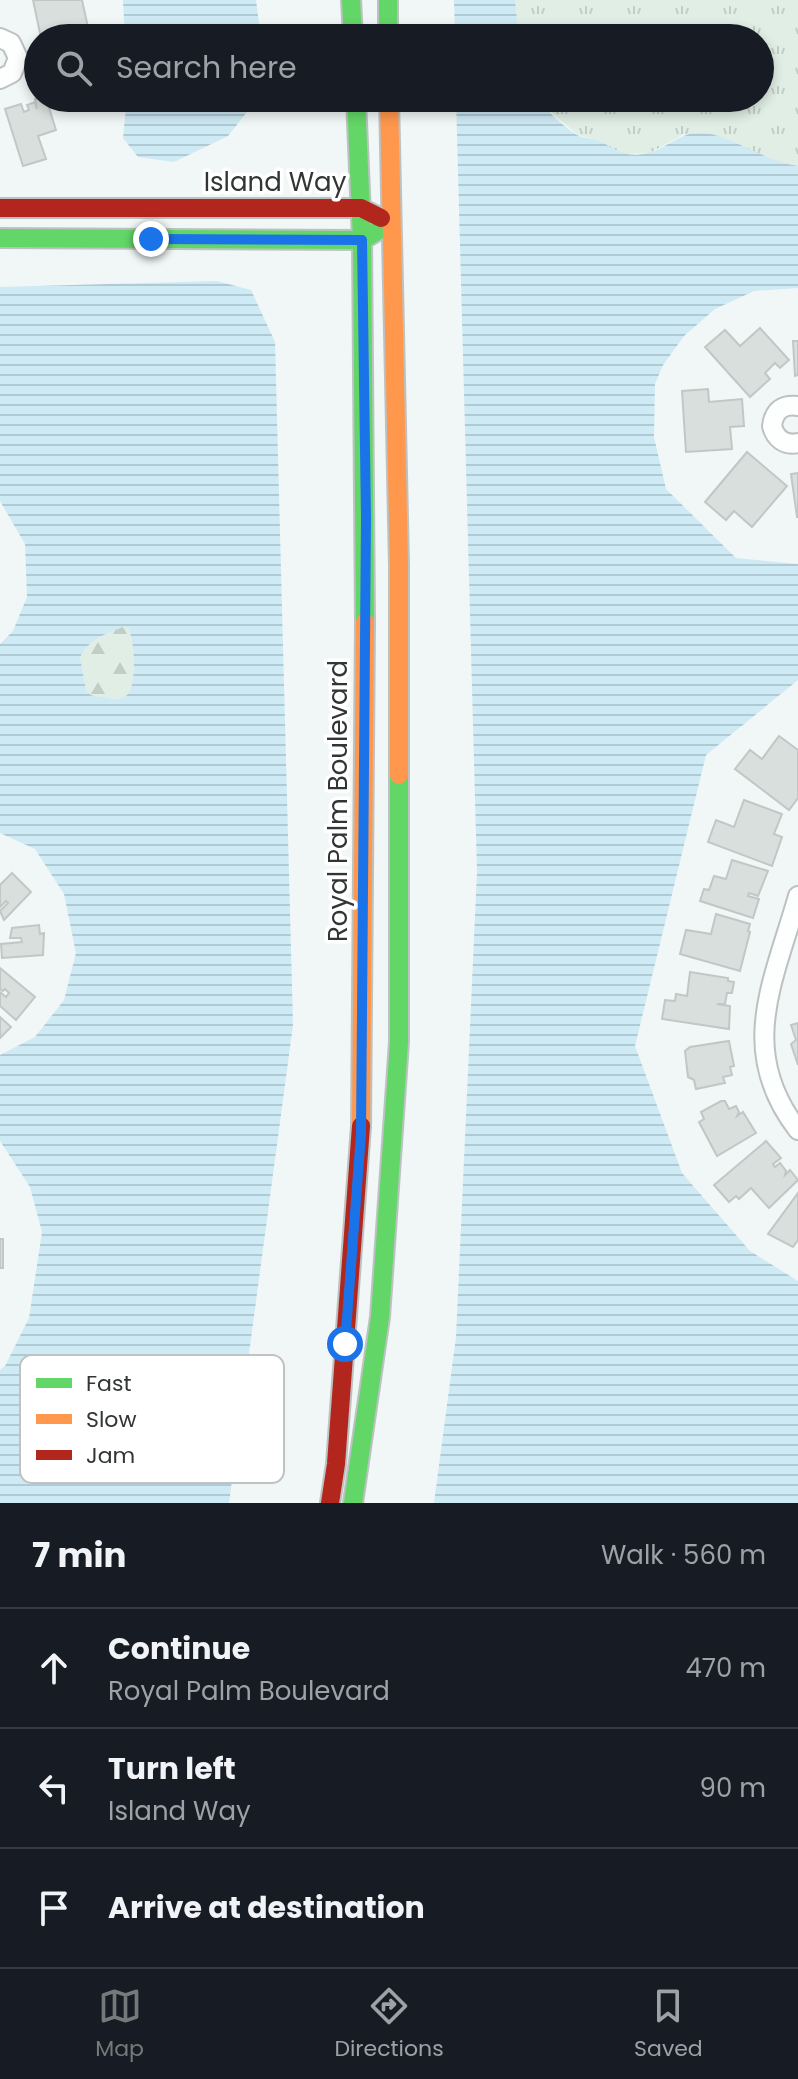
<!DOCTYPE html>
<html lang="en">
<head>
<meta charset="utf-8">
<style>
  :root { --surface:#171b24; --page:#20242c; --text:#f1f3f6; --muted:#9ea1a6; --line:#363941; --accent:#747a79 }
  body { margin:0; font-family:Poppins,sans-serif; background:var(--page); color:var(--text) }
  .stop { position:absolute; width:24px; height:24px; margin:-18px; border:6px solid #1a73e8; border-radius:50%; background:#fff }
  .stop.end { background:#1a73e8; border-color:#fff; box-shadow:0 2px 8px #0008 }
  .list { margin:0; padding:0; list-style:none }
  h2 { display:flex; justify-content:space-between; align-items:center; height:104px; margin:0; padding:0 32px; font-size:34px }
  h2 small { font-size:26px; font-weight:400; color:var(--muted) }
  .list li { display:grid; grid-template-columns:52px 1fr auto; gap:24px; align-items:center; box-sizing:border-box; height:120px; padding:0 32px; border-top:2px solid var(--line) }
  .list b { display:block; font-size:30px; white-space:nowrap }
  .list p { margin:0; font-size:26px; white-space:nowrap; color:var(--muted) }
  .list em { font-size:26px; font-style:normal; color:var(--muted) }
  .icon { flex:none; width:44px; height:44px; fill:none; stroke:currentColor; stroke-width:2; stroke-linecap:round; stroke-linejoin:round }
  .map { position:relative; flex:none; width:798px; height:1503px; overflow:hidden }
  .search { position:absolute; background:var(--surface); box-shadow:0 4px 12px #0003; left:24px; right:24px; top:24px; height:88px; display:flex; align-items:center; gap:20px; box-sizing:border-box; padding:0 28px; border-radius:44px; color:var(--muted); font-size:30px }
  .sheet { height:464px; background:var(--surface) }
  nav { display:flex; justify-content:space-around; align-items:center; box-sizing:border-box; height:112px; border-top:2px solid var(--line); background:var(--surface); font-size:22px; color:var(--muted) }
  nav a { display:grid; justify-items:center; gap:4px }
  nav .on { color:var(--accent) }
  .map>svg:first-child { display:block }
  .grass { fill:url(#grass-tufts) }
  .forest { fill:url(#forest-firs) }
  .water { fill:url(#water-rules); fill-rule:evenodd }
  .building { fill:#d9dfdd; stroke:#c2c7c6; stroke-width:2 }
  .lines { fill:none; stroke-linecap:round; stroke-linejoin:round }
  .street-casing { stroke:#bcc2c1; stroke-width:22 }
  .fast-casing { stroke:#bcc2c1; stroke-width:22 }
  .slow-casing { stroke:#bcc2c1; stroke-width:22 }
  .jam-casing { stroke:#bcc2c1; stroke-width:22 }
  .street { stroke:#fdfefe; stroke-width:18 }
  .fast { stroke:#63d668; stroke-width:18 }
  .slow { stroke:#ff974d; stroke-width:18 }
  .jam { stroke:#b3261e; stroke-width:18 }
  .route { stroke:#1a73e8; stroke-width:10 }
  .labels { text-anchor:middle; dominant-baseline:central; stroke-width:7; stroke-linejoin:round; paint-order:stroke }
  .street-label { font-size:26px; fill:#313635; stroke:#fff }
  .key { fill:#fff; stroke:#c1c3c2; stroke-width:2 }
  .key-label { font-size:22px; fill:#313635 }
</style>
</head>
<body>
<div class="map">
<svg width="798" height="1503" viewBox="0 0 798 1503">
  <defs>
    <pattern id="grass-tufts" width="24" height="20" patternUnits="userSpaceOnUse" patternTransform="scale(2)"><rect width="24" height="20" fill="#e0eee5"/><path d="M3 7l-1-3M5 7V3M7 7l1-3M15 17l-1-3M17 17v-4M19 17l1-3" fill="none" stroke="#c1cdc5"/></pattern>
    <pattern id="forest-firs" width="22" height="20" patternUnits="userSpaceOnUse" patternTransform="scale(2)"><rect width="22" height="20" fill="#e0eee5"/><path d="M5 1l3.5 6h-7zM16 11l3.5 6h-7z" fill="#c1cdc5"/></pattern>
    <pattern id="water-rules" width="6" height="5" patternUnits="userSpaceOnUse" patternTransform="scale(2)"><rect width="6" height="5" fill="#ceeaf5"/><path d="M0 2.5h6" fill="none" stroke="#b1c9d3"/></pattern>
  </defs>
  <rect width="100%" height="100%" fill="#f0f7f6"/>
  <polygon class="grass" points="515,0 798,0 798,166 769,160 719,137 684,134 650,153 624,154 613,150 601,141 578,135 543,105 538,98 760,98 760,38 519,38"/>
  <path class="forest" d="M 122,627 L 128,628 C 135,641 137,685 127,695 C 119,702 111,698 102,697 C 94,696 91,697 86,690 L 80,657 C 93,636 101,637 122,627 Z"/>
  <g class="water">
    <polygon points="123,0 256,0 261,38 125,38"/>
    <polygon points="454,0 515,0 519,38 455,38"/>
    <polygon points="127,98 258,98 228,136 174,162 138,157 123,138"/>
    <path d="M 456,98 L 538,98 C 546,111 565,128 579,136 C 586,139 595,138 602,142 C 619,152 627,158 648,153 C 669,148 681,130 705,133 C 734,137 764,161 798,166 L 798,288 L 754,291 L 715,309 L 684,336 L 663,365 L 655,384 L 654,437 L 666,489 L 736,558 L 798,564 L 798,680 L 706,755 L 635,1046 L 682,1173 L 750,1251 L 798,1281 L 798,1503 L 434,1503 L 456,1337 L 477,872 Z"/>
    <path d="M 217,281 L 251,290 L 275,342 L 293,1025 L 229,1503 L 0,1503 L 0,1370 L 5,1366 L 29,1318 L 42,1232 L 30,1187 L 0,1141 L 0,1055 L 35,1037 L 64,1000 L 76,953 L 64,894 L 35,849 L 0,833 L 0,644 L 13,631 L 27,597 L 25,544 L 0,501 L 0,287 ZM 122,627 L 128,628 C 135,640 137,685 127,695 C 119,702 111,698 102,697 C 94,696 91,697 86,690 L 80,657 C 93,636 101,637 122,627 Z"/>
  </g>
  <g class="building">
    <polygon points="33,0 82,0 89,32 62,38 41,38"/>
    <polygon points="46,98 56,130 38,136 46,159 23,166 5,109 21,104 24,112 29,110 27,105 35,102 37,109 35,99"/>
    <polygon points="760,328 789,360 780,368 775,363 765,373 770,379 750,397 705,347 725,330 740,346"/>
    <polygon points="793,341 798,341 798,375 795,376"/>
    <polygon points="708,389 709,402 742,399 744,426 730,427 732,449 686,452 682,391"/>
    <polygon points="747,452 787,486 752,527 734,511 726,520 705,502"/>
    <polygon points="798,473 798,517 797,517 791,474"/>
    <polygon points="779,736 798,750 798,798 789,810 735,769 750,750 762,759"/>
    <polygon points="744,800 782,814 774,834 782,837 772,866 708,842 716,820 734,827"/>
    <polygon points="732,860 768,871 758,896 749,893 748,896 759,899 753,918 700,901 704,889 709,890 714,876 726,879"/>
    <polygon points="12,873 31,892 4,920 0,911 8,903 6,901 0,907 0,885"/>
    <polygon points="716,914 750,924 748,931 750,932 740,971 680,954 686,930 711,934"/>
    <polygon points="39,925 40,934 44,933 43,955 2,958 1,944 22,942 21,938 10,938 12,928"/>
    <polygon points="0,968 35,997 16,1020 0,1006 0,992 6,997 9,993 5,989 3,991 0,989"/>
    <polygon points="690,972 728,978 728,981 734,982 732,993 727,993 725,1004 717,1004 730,1006 729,1029 662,1019 665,1000 675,1001 676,994 687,996"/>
    <polygon points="0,1017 11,1027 0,1038"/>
    <polygon points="798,1023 798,1065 791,1044 796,1040 791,1025"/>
    <polygon points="729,1041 734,1066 730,1067 732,1075 723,1077 725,1083 696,1089 694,1080 688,1077 685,1051 690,1047"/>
    <polygon points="721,1101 725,1101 729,1109 736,1106 739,1112 737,1116 743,1112 756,1133 717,1156 699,1122 704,1119 701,1112"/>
    <polygon points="766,1141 781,1158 773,1164 775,1167 780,1163 786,1171 785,1175 790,1170 798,1180 769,1208 751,1188 739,1199 736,1196 729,1202 714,1185"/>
    <polygon points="798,1193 798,1240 793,1247 768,1234"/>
    <rect x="0" y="1239" width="3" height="29"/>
  </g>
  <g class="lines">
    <defs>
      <g id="street">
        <polyline points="0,38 11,43 18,58 12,73 0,79"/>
        <path d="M 798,406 C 783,404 774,410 772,426 C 775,438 784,446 798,443"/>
        <path d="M 798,896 C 774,981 736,1050 798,1130"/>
      </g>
      <g id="fast">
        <polyline points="351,0 353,38"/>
        <polyline points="388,0 388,38"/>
        <polyline points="356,98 362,240 365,622"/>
        <polyline points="0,238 362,240 391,223"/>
        <polyline points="353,1503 380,1317 399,1042 399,775"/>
      </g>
      <g id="slow">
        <polyline points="389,98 399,566 399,775"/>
        <polyline points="361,1126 365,622"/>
      </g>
      <g id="jam">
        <polyline points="0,208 361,208 381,218"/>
        <polyline points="330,1503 336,1464 361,1126"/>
      </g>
    </defs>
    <use href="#street" class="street-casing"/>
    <use href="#fast" class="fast-casing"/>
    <use href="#slow" class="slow-casing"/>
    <use href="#jam" class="jam-casing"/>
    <use href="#street" class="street"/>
    <use href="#fast" class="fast"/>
    <use href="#slow" class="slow"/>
    <use href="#jam" class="jam"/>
  </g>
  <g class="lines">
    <polyline class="route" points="151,239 362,240 366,518 361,1134 345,1344"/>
  </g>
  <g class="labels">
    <g class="street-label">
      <text x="275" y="182">Island Way</text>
      <text transform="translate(338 801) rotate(-90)">Royal Palm Boulevard</text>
    </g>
  </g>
  <rect x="20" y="1355" width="264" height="128" rx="12" class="key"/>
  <rect x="36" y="1378" width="36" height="10" fill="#63d668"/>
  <rect x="36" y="1414" width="36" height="10" fill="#ff974d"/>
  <rect x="36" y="1450" width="36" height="10" fill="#b3261e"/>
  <g class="key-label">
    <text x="86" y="1391">Fast</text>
    <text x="86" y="1427">Slow</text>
    <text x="86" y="1463">Jam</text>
  </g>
</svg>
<div class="stop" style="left:345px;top:1344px"></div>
<div class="stop end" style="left:151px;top:239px"></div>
<div class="search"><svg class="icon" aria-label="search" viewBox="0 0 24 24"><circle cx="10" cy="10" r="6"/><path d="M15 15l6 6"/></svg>Search here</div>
</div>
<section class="sheet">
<h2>7 min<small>Walk · 560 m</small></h2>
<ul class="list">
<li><svg class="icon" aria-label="ahead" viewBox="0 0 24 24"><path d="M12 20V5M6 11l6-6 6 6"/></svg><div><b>Continue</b><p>Royal Palm Boulevard</p></div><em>470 m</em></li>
<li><svg class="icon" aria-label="left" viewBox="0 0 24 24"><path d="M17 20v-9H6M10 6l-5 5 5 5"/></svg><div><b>Turn left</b><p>Island Way</p></div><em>90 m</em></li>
<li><svg class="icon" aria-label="arrive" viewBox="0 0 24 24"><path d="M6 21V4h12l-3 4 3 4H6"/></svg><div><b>Arrive at destination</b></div></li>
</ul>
</section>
<nav>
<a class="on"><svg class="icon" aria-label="map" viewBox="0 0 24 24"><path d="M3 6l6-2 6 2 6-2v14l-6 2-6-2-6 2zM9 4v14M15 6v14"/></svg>Map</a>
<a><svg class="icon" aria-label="directions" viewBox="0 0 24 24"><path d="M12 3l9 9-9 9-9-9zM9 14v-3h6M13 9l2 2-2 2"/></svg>Directions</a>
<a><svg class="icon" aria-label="saved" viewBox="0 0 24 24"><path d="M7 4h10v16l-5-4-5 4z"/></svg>Saved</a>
</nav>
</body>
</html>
